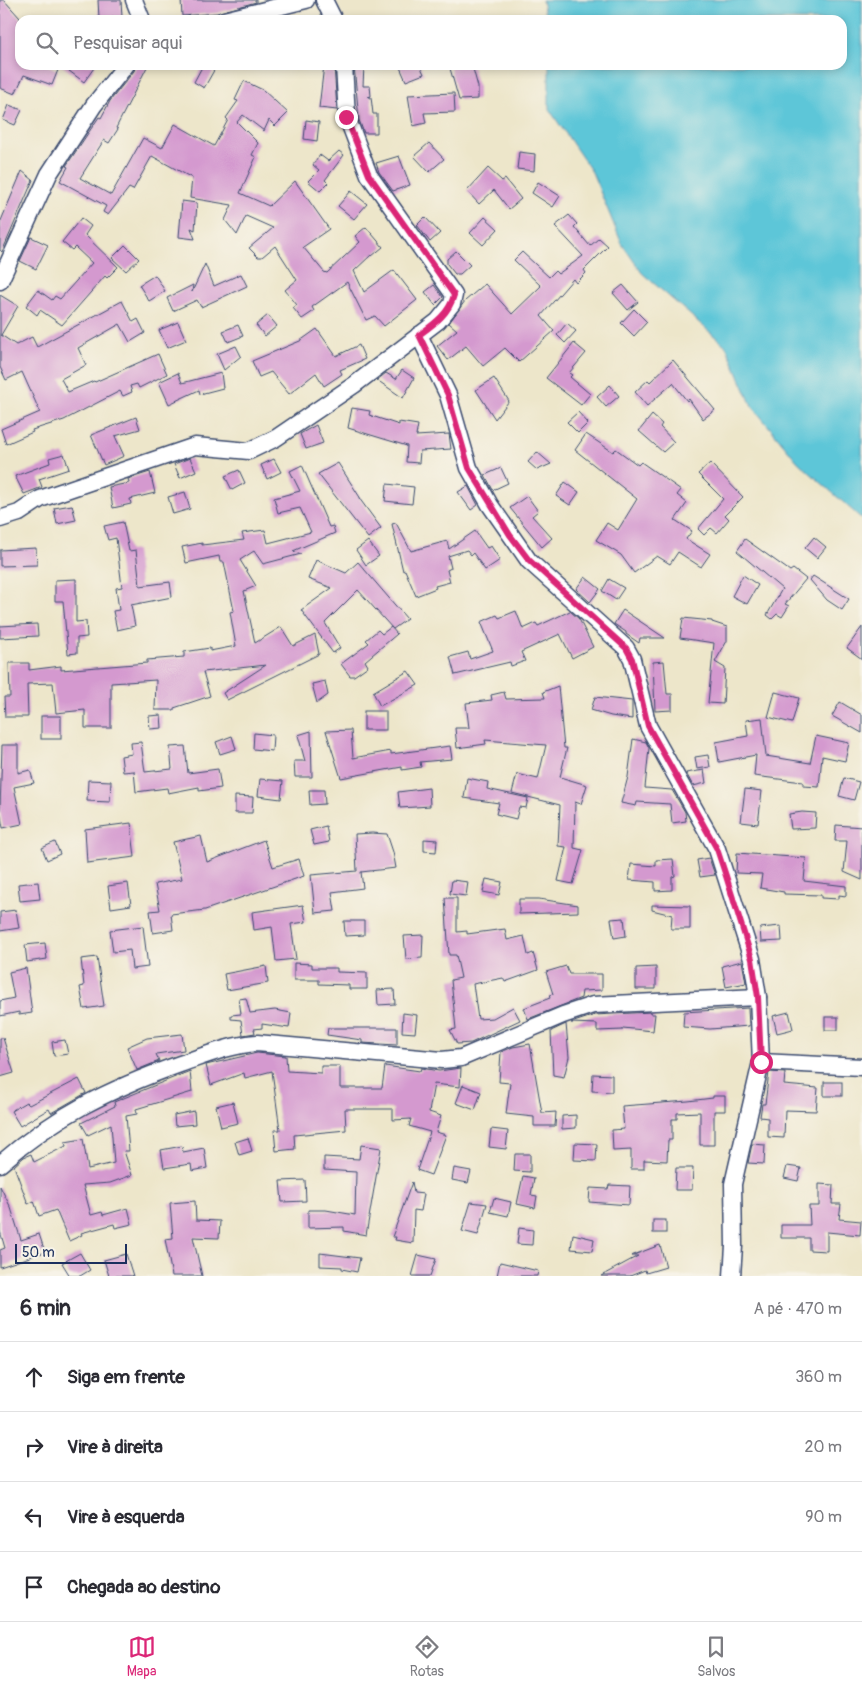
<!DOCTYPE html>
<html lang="pt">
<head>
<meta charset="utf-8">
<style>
  :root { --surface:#fff; --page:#f2f2f3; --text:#2b2b33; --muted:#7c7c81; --line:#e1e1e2; --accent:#db2777 }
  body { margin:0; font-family:Pangolin,sans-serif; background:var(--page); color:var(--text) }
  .scale { position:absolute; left:15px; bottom:12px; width:112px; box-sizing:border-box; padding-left:5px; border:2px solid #1b2f5e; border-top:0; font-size:14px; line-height:18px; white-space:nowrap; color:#1b2f5e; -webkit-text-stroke:4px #f7f3e8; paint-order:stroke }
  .stop { position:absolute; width:15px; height:15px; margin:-11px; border:4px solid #db2777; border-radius:50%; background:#fff }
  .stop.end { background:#db2777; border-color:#fff; box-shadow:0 1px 5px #0008 }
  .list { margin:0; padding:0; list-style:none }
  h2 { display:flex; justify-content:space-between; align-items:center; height:65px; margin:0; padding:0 20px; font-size:21px }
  h2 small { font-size:16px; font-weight:400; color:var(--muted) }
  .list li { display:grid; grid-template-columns:32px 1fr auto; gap:15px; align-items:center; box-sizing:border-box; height:70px; padding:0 20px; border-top:1px solid var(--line) }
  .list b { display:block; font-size:19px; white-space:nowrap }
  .list em { font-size:16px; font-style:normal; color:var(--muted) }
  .icon { flex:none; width:28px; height:28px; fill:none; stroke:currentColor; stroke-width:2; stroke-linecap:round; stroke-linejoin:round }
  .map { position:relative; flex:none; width:862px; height:1276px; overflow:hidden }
  .search { position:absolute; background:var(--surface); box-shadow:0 2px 8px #0003; left:15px; right:15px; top:15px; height:55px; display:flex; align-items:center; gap:12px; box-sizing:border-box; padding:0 18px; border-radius:15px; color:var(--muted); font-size:19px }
  .sheet { height:345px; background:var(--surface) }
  nav { display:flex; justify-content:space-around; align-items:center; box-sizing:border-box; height:70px; border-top:1px solid var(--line); background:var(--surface); font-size:14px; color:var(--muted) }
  nav a { display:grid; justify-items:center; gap:2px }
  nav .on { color:var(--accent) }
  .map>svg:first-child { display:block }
  .water { fill:#5dc6d8; stroke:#3c7a9b }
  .building { fill:#d499cf }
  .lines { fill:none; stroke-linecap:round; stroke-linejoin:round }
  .street-casing { stroke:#3a4a6e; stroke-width:19 }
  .street { stroke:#fff; stroke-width:16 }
  .route { stroke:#db2777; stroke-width:6 }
</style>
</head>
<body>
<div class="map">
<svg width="862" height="1276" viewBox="0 0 862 1276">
  <rect width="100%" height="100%" fill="#f7f3e8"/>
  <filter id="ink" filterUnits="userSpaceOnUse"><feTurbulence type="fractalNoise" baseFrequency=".02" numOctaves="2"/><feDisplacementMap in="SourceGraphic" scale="10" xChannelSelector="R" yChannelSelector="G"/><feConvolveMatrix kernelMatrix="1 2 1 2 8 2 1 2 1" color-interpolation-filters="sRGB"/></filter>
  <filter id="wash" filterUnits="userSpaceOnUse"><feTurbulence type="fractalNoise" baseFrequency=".0096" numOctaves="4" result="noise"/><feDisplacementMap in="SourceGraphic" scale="20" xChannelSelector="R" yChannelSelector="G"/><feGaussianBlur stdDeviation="1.12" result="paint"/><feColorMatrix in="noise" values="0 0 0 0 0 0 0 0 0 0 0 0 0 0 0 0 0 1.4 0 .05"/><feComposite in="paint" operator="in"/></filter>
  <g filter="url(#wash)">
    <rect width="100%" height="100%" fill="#ede6ca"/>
    <polygon class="water" points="542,0 862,0 862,519 798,462 752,406 726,346 642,273 622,244 592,172 549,109 549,65 842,65 842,20 546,20"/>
    <g id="blocks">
      <g class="building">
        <polygon points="0,0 4,0 20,18 20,65 46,65 58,70 52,85 24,75 15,94 0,88"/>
        <polygon points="98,0 121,0 122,17 99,18"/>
        <polygon points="181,0 256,0 256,2 217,13 182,16"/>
        <polygon points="61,65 96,65 84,82"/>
        <polygon points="136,65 148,65 116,128 118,129 109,143 104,140 80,178 111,195 143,138 162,148 175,124 214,146 228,120 226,118 238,101 235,100 244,81 263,90 288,113 275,126 269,120 264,131 243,115 237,122 258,143 252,155 256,157 240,193 269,206 295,181 329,229 303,247 324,272 327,273 360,242 355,236 366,227 383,247 372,256 371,255 354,271 364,292 394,270 417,300 384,326 375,316 366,320 347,282 312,307 314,311 302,319 293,308 297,305 285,290 297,280 275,246 262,257 258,257 249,248 273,228 246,216 237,235 225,220 232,205 190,198 192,178 152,156 133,190 129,188 108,215 103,212 106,206 60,181 68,167 66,166 99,117 101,118 110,101 134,71"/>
        <polygon points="203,65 217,65 204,88 194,82"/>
        <polygon points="324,65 334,65 337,110 319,108"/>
        <polygon points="354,65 364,65 363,86 370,86 371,96 368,97 371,97 373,114 377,114 377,133 364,133 359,120"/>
        <polygon points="399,65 420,65 424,74 406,81"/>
        <polygon points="449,65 472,65 478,87 478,99 459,100"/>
        <polygon points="454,93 455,112 424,113 426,123 413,126 408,95"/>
        <polygon points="9,105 22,110 15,125 3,120"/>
        <polygon points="306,120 319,122 317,141 304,139"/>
        <polygon points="429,143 444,159 429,172 414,156"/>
        <polygon points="339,151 344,155 325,180 328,183 320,191 308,181 319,170 313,165 320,155 328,161"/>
        <polygon points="519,152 535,154 534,171 517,169"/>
        <polygon points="399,156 410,185 393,191 379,172 376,163"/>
        <polygon points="488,168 502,181 505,179 521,199 509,209 494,190 479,204 467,191"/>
        <polygon points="22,171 33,180 2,252 0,250 0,223"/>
        <polygon points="538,182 560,196 553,207 532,193"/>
        <polygon points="351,191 367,204 354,219 338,206"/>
        <polygon points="182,201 197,203 195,230 191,228 195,239 179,237"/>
        <polygon points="569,215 577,224 574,227 590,246 599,238 608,246 584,270 586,273 576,283 573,279 541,316 554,331 519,362 505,348 483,366 466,346 448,360 437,346 457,330 449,323 465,301 485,284 512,314 541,286 514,260 522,252 549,277 555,271 558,274 583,256 555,226"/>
        <polygon points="425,217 440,233 430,242 417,225"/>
        <polygon points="485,217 498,229 483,245 470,233"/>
        <polygon points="81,218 91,226 85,235 118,267 107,278 105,276 62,325 40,310 37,315 26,306 38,290 52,300 55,296 60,299 92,263 75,247 72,250 62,242"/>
        <polygon points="31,237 48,245 36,269 20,261"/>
        <polygon points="125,245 139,259 126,271 112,258"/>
        <polygon points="456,251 470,265 460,274 455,274 447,264 447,259"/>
        <polygon points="205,264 214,286 241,274 247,286 201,307 197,300 173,311 167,298 193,285 192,292"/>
        <polygon points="155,275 165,291 149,301 139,285"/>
        <polygon points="434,285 443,297 435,305 425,292"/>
        <polygon points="623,285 638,302 628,310 613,293"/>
        <polygon points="0,295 18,306 1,335 16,345 32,337 37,347 122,301 133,322 138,319 145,333 130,342 120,324 78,348 86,365 61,379 68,392 94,381 95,382 158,354 167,374 139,388 137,384 130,386 132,392 123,396 120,391 64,420 32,430 33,432 6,444 1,429 40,412 22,372 6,380 0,367"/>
        <polygon points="634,309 647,322 634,336 621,323"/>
        <polygon points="268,315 277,326 265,336 256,325"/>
        <polygon points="178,322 186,340 167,348 159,330"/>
        <polygon points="567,323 576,331 565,343 557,335"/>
        <polygon points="238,325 243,336 228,342 223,331"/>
        <polygon points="317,329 336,356 359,345 365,359 340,370 342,374 324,386 316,373 289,394 271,372 259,377 252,361 300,341"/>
        <polygon points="574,343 586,353 569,373 572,375 570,377 590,394 581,405 546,378"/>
        <polygon points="236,346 241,356 224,370 217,354"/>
        <polygon points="673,360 715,410 703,419 689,399 687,401 673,383 647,406 635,392 648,380 650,382"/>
        <polygon points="402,370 414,378 403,398 377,380 386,373 396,379"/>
        <polygon points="178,373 182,383 221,373 223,388 200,394 199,390 169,404 159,382"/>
        <polygon points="494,378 509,401 495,419 476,390"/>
        <polygon points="610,385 619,396 606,407 597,397"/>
        <polygon points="352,408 370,411 369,415 399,425 399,422 418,425 416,436 449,434 451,449 420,451 419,463 406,462 407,446 348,428"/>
        <polygon points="578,412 588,423 578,433 567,422"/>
        <polygon points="652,415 662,424 660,427 674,442 663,452 639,431"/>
        <polygon points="136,417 140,429 115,436 124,456 104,465 91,435"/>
        <polygon points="316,425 323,443 306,449 300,434"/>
        <polygon points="586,434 613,452 616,449 638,465 641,462 681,490 677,495 687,503 675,520 692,531 686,539 710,554 701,567 678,552 670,564 657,556 634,573 621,555 596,540 607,523 618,530 637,499 575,450"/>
        <polygon points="537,452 551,464 537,470 528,462"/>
        <polygon points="64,454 69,469 39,479 42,487 24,494 15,476 50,463 49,458"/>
        <polygon points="190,458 196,471 180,478 174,464"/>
        <polygon points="274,459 281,472 267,479 261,465"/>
        <polygon points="338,463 361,499 359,498 381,528 368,538 318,474"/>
        <polygon points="710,463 743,497 725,515 729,519 717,533 711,528 704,535 698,529 723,499 698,474"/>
        <polygon points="302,465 329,527 333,526 335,533 293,551 301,554 263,564 254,551 240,560 256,586 244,591 255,643 281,627 293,646 315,635 319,654 227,700 223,693 266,665 203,672 210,696 174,708 174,710 155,710 156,680 111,683 111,728 85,728 85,710 56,713 53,683 27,684 28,717 5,717 4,697 10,697 9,663 29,663 29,670 61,666 61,670 147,663 147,660 184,657 184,652 210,648 210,651 236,646 230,612 234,611 224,562 220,562 219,556 186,563 182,547 202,543 202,545 244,540 242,533 265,530 268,543 311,532 300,508 278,513 274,498 300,491 290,471"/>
        <polygon points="501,468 508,483 493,490 485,475"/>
        <polygon points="239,470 245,483 232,490 225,476"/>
        <polygon points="150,472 155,493 130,499 131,504 113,508 109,487 129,483 128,479"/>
        <polygon points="565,482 579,492 570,505 556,496"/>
        <polygon points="387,484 414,487 412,504 385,501"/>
        <polygon points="468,486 478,505 471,510 458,492"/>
        <polygon points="185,492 190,509 173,514 168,497"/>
        <polygon points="527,496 538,511 532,516 552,538 542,547 510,508"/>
        <polygon points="72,505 76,520 57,524 54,508"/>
        <polygon points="123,522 129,551 136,550 140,586 170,582 172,597 131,605 135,626 117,630 113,611 119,610 116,588 122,587 116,538 108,540 104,526"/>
        <polygon points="396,523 411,551 447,541 449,549 475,531 487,548 491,546 500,560 485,570 473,553 471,555 467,550 448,556 451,568 447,570 450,582 435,586 436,588 416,596 405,570 403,571 392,524"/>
        <polygon points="814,537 826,547 817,558 805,548"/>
        <polygon points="745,539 790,571 793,569 806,579 785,604 789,606 782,617 777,614 772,619 767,615 782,589 737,551"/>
        <polygon points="368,541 379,556 366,565 356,550"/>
        <polygon points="36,548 37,565 0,566 0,550"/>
        <polygon points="316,560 346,573 358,562 407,619 393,629 358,590 325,623 340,648 333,653 301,610 332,588 308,579"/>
        <polygon points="743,575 758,585 747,604 732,596"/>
        <polygon points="813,576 849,599 842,610 827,600 810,580"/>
        <polygon points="585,577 600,589 590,602 576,589"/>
        <polygon points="76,579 76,622 86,621 87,637 77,638 77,653 68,654 63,601 55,601 55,580"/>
        <polygon points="609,579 624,588 616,600 602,591"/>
        <polygon points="623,610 665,638 640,638 639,643 626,634 626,632 614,624"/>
        <polygon points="516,611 523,629 536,623 538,626 570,611 579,619 593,647 572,658 560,634 521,652 525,661 511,666 510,662 455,675 450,657 468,652 470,659 493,651 481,622 497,615 499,618"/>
        <polygon points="683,618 712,621 712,622 727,627 727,641 715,662 725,668 723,704 708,703 714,643 680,638"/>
        <polygon points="37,624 38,636 0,638 0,626"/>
        <polygon points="391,627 397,634 365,661 368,666 354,676 350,676 341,664 369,643 366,640 378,630 382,634"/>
        <polygon points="862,627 862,659 847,648"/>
        <polygon points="664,661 667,694 672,694 672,710 655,711 653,662"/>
        <polygon points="408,671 418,685 380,706 373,692"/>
        <polygon points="325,681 328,695 317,703 312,684"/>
        <polygon points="558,686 564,748 567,748 560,777 587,785 581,804 575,802 574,848 583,850 573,884 558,881 566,847 558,846 560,805 512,793 517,774 538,779 546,745 485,740 486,744 457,748 455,728 469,728 466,703 492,700 491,695 504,692 506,699 545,698 543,692"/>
        <polygon points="775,692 799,698 792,723 768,717"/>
        <polygon points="595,697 632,701 632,719 611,716 591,710"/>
        <polygon points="840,702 862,715 862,733 832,716"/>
        <rect x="364" y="711" width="22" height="19"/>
        <polygon points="161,715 162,728 150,729 149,716"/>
        <rect x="41" y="716" width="20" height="23"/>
        <polygon points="762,718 766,756 810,763 816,736 849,743 845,761 822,756 819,787 803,786 803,782 754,776 756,755 719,762 716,742 748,736 746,720"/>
        <polygon points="351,730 353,758 391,751 391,754 450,746 452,759 420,762 421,767 402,770 402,767 341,778 326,731"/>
        <polygon points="311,731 312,777 295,777 294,761 305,761 298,735"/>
        <polygon points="254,733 273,735 272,751 253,749"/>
        <polygon points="232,736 236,749 220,754 216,742"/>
        <polygon points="633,739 646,742 649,748 645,788 672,790 685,812 686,821 672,823 670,804 637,802 636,806 621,803 628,777"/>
        <polygon points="141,742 145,772 172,769 170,747 185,746 188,773 218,769 221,788 199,791 199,787 168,793 167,788 136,792 134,771 123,772 121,756 132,754 131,743"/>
        <polygon points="2,745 18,745 18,773 30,770 34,783 14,787 22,824 3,828 0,811"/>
        <polygon points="708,755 710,767 697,769 695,757"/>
        <polygon points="704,770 706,783 693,786 686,773"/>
        <polygon points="467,778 488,782 487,789 528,798 526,808 519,807 516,819 496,814 499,803 464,798"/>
        <polygon points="844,778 859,782 854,800 839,796"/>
        <polygon points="260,779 283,781 281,799 258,796"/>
        <polygon points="88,780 111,781 110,802 87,801"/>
        <polygon points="429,788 430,806 400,808 398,792"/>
        <polygon points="745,789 762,791 758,824 741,822"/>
        <polygon points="309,790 324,790 325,804 310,805"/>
        <polygon points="235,796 253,797 252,813 235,813"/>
        <polygon points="802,812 816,813 815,828 791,829 789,814"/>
        <polygon points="131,823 135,857 87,863 85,829"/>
        <polygon points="836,825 862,827 862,880 844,872 847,841 835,841"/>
        <polygon points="326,826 329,842 314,845 310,830"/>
        <polygon points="372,833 387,834 393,852 396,868 361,872 363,888 332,892 335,911 315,913 311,875 357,871 355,834"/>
        <polygon points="201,836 207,862 264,840 273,867 299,859 304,876 205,910 171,914 173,930 153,933 150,911 160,910 155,884 182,879 173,842"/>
        <polygon points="424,839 437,840 436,852 424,851"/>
        <polygon points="55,842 60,854 47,860 42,848"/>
        <polygon points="737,853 806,858 804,881 846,886 846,896 839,895 839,899 821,898 821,895 784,894 784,892 760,888 762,874 736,873"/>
        <polygon points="709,858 715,875 700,877 697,860"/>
        <polygon points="673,859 675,876 672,877 672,890 655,891 655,882 629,880 631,864 656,866 656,860"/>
        <polygon points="486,879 502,882 499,895 483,892"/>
        <polygon points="452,880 468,882 466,896 450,894"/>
        <polygon points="38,882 40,899 20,901 18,884"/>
        <polygon points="128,883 131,905 111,908 108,886"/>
        <polygon points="445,898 457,898 457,932 467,931 467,934 505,929 507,940 524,936 528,955 533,953 538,970 505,982 503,978 473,984 478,1019 493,1018 513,1007 520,1020 471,1043 457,1044 450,1030 456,1029 451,980 461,978 456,955 449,955"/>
        <polygon points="519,899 539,899 578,905 578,912 519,914"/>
        <polygon points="303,905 306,922 291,924 296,959 276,961 272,927 254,930 252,912"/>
        <polygon points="652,905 690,906 690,929 671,929 672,915 652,910"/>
        <polygon points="16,910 19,928 0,931 0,912"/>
        <polygon points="624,918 626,936 614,938 611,919"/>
        <polygon points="344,921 364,921 364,935 345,936"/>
        <polygon points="143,926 148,967 132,969 130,950 113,952 110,930"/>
        <polygon points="781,926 782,941 761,942 760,928"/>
        <polygon points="423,935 422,958 406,959 404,936"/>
        <polygon points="45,943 47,959 27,962 25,945"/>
        <polygon points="97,957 104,1006 84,1009 80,987 84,986 81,959"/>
        <polygon points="742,961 746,983 726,987 722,966"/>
        <polygon points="294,963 312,964 312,968 337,968 337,972 367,973 367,989 349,989 349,985 319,984 319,980 294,980"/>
        <polygon points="266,966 268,983 227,990 224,974"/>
        <polygon points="566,966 569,974 602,974 602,990 582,991 581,998 528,1019 524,1008 550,998 549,995 553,994 546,972"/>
        <polygon points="656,967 656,989 636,989 636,968"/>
        <polygon points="26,968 32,1013 19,1015 19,1012 0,1016 0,1001 14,998 9,972"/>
        <polygon points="394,989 395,1004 378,1005 377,990"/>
        <polygon points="246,998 250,1013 275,1010 291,1013 289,1028 262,1024 262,1028 254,1029 255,1033 243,1035 241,1020 231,1019 231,1015 241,1014 239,999"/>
        <polygon points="748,1008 749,1026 710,1029 683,1027 684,1012"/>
        <polygon points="651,1012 651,1014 655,1014 653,1031 623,1028 623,1030 597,1031 597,1024 571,1023 595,1015"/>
        <polygon points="789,1012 793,1029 777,1033 773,1016"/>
        <polygon points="403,1013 417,1015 415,1033 402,1032"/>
        <rect x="825" y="1017" width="13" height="13"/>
        <polygon points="566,1024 569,1057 564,1077 553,1075 551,1031"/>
        <polygon points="328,1028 397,1028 397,1045 362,1043 362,1040 327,1035"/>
        <polygon points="182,1034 184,1050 156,1054 159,1061 137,1070 127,1047 147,1038"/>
        <polygon points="0,1038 3,1038 14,1073 0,1077"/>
        <polygon points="65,1040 68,1054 54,1056 52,1042"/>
        <polygon points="530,1044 542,1113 556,1112 555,1126 534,1126 534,1117 506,1114 510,1083 499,1082 501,1052 513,1047"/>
        <polygon points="257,1053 286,1056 287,1071 321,1073 321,1066 340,1066 340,1088 382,1088 385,1066 420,1071 421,1068 439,1071 461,1068 460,1087 434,1084 429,1112 441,1116 436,1132 446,1135 431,1175 417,1170 430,1132 409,1126 411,1119 393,1120 393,1109 345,1109 346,1130 294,1135 295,1149 276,1151 274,1130 280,1130 272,1071 245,1078 244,1073 211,1085 206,1065"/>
        <polygon points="190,1071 192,1092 136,1109 137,1114 126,1116 129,1151 124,1151 132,1175 110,1183 83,1185 91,1215 102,1212 103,1215 128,1208 132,1224 115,1228 114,1224 81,1233 82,1235 69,1241 56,1210 39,1216 34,1201 28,1204 14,1166 24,1157 31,1154 34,1162 66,1146 65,1142 83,1139 88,1169 114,1163 111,1124 88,1135 81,1123 115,1106 114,1102"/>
        <polygon points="769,1072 785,1073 784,1085 818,1088 816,1111 785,1110 784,1138 768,1137 768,1118 760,1117 762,1104 765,1104"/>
        <polygon points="593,1074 612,1075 612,1092 592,1091"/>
        <polygon points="79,1079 86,1093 51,1113 49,1109 20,1126 11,1111 26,1102 29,1105"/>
        <rect x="824" y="1082" width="18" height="14"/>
        <polygon points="463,1085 481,1092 475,1110 456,1103"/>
        <polygon points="713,1096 725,1096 725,1111 714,1111 714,1145 700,1145 700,1112 677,1113 677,1119 672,1119 672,1140 668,1140 667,1161 644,1160 644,1169 631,1169 631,1150 613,1151 612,1130 624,1129 622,1106 688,1101 713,1098"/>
        <polygon points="233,1102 238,1123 221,1127 216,1106"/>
        <polygon points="194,1111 195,1124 175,1126 174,1115"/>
        <polygon points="576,1115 576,1128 562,1129 562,1116"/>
        <polygon points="491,1129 508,1131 506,1149 489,1147"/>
        <polygon points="248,1138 252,1151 239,1155 235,1142"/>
        <polygon points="575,1143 597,1144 596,1161 574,1160"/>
        <polygon points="752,1144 765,1145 764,1164 748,1163"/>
        <polygon points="361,1145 381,1148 366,1235 344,1231 344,1227 308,1228 308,1210 326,1210 355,1215 356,1172 324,1170 324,1157 359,1159"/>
        <polygon points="182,1146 183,1152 204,1148 207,1168 192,1171 191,1164 164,1168 161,1150"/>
        <polygon points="515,1154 530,1154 530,1172 514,1171"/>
        <polygon points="787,1166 801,1168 798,1181 784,1178"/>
        <polygon points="454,1168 471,1171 468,1183 452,1180"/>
        <polygon points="676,1168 693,1168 692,1190 675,1190"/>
        <polygon points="523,1176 534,1178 531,1195 537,1196 535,1208 517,1204"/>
        <polygon points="305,1180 306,1201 282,1202 280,1181"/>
        <polygon points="412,1182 414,1193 424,1194 421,1211 414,1210 413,1243 395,1240 396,1237 392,1237"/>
        <polygon points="819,1184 833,1185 832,1204 841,1204 839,1219 861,1221 860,1235 827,1232 827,1251 809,1250 809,1238 781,1238 781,1225 810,1225 809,1206 819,1206"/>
        <polygon points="609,1185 630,1186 629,1205 589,1202 590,1188 608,1189"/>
        <polygon points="0,1186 11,1208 21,1240 39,1234 45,1252 0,1267 0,1250 5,1248 0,1231"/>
        <polygon points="494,1198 511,1202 508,1216 490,1212"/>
        <polygon points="195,1201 196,1220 220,1221 219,1238 193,1237 202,1276 172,1276 165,1239 173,1238 170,1203"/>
        <polygon points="471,1202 487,1204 478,1235 462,1231"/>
        <rect x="653" y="1220" width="13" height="13"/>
        <polygon points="519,1228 533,1230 532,1245 517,1244"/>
        <polygon points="573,1234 594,1239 592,1251 571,1249"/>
        <polygon points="660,1245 666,1267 646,1273 645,1270 630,1276 601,1276 638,1256 631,1256"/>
        <polygon points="80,1253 90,1270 80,1276 70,1276 62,1263"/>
        <polygon points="320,1253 360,1258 357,1272 342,1269 342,1267 320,1266"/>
        <polygon points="126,1254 133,1276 109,1276 104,1260"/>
        <polygon points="418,1255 436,1259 430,1276 412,1276"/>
        <polygon points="500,1262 538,1271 537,1276 497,1276"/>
      </g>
    </g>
  </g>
  <g filter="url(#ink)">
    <use href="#blocks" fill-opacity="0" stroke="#3a4a6e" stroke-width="1"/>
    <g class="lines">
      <defs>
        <g id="street">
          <polyline points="134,0 142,20"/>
          <polyline points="324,0 334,20"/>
          <polyline points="224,20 306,0"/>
          <polyline points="0,281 49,174 94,105 126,65"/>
          <polyline points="419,335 448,395 469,468 490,505 529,561 626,648 632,659 648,726 717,849 752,959 758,997"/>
          <polyline points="0,519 19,513 40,499 195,446 249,451 276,438 354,385 438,321 452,304 454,295 369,175 347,117 344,65"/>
          <polyline points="761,1062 862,1067"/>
          <path d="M 0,1164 C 56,1115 110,1089 180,1064 C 206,1055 230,1045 257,1043 L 442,1060 L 461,1058 L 563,1015 L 593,1005 L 758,997 L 761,1062 L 733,1184 L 734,1246 L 732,1276"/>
        </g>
      </defs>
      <use href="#street" class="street-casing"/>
      <use href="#street" class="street"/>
    </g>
  </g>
  <g class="lines" filter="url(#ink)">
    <path class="route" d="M 346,117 L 369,175 L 454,295 C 449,314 434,324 419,335 L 448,395 L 469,468 L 510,535 L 529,560 L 626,648 L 632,659 L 648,726 L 717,849 L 726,876 L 752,959 L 758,997 L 761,1062"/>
  </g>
</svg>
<div class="scale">50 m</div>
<div class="stop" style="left:761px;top:1062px"></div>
<div class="stop end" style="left:346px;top:117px"></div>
<div class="search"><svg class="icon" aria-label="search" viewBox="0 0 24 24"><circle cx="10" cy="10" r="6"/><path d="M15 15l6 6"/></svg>Pesquisar aqui</div>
</div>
<section class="sheet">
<h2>6 min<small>A pé · 470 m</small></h2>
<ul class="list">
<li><svg class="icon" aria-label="ahead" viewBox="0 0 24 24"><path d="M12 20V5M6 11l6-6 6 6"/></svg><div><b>Siga em frente</b></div><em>360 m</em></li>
<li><svg class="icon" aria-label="right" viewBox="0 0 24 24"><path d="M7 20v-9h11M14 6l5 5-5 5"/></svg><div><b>Vire à direita</b></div><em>20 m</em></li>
<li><svg class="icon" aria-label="left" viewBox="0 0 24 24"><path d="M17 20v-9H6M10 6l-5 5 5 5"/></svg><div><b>Vire à esquerda</b></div><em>90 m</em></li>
<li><svg class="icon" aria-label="arrive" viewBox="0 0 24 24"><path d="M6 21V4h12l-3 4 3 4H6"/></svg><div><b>Chegada ao destino</b></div></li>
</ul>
</section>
<nav>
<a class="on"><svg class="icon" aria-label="map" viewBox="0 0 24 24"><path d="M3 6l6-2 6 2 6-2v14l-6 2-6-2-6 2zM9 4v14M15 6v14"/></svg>Mapa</a>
<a><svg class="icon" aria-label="directions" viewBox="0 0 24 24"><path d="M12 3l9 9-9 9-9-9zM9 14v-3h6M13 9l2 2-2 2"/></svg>Rotas</a>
<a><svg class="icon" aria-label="saved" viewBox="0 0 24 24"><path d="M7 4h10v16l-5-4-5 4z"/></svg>Salvos</a>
</nav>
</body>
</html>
